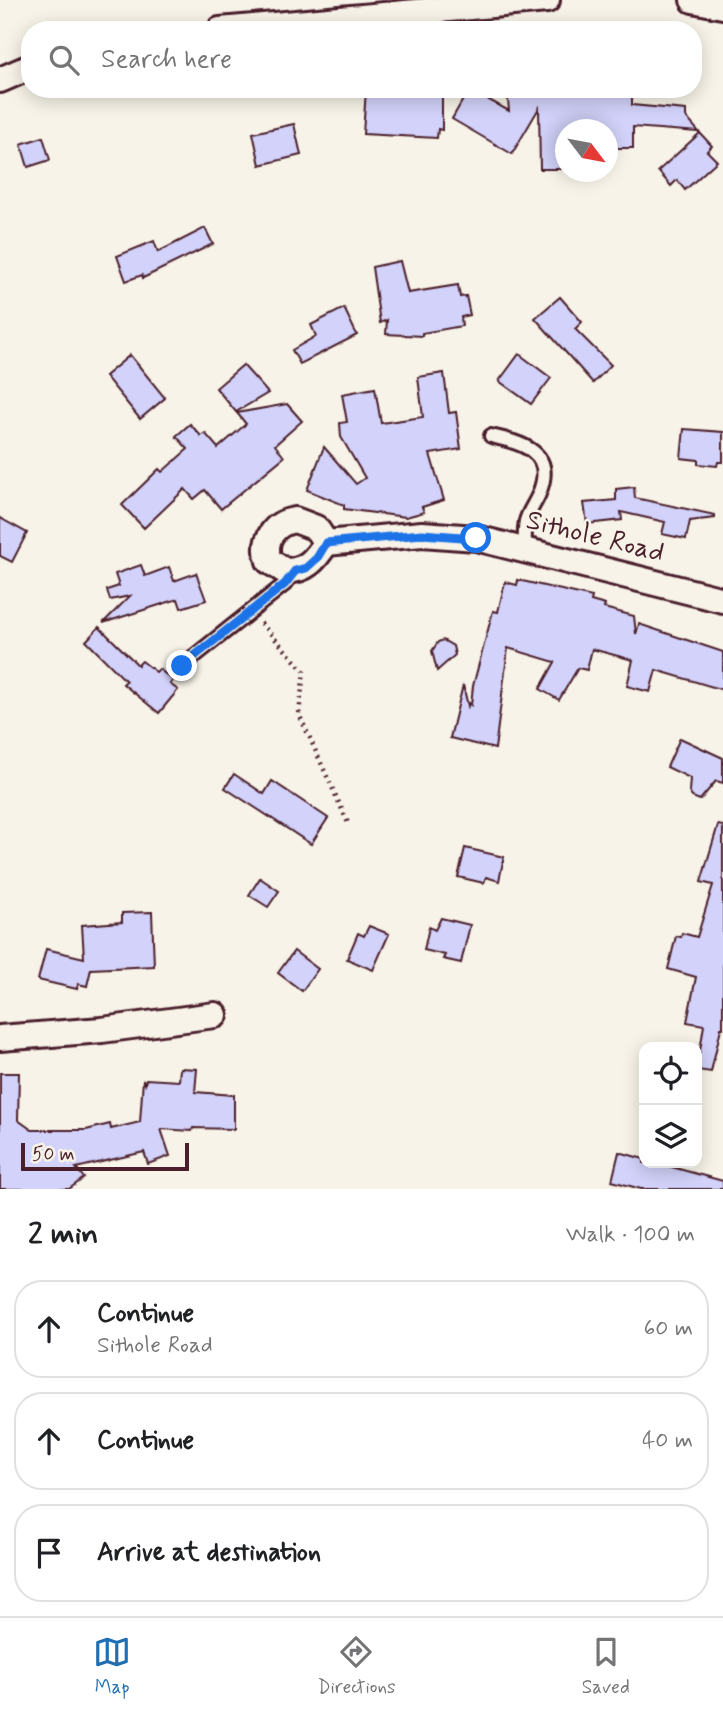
<!DOCTYPE html>
<html lang="en">
<head>
<meta charset="utf-8">
<style>
  :root { --surface:#fff; --page:#f6f6f6; --text:#202124; --muted:#757577; --line:#e0e0e0; --accent:#1f6fb2 }
  body { margin:0; font-family:Mynerve,sans-serif; background:var(--page); color:var(--text) }
  .controls { position:absolute; right:21px; bottom:21px; display:grid; overflow:hidden; border-radius:14px; box-shadow:0 4px 18px #0003 }
  .controls button { width:63px; height:63px; display:grid; place-items:center; padding:0; border:0; border-bottom:2px solid var(--line); background:var(--surface); color:var(--text); font:35px sans-serif }
  .compass { position:absolute; left:555px; top:119px; width:63px; height:63px; border-radius:50%; background:var(--surface); box-shadow:0 4px 18px #0003; rotate:122deg }
  .scale { position:absolute; left:21px; bottom:18px; width:168px; box-sizing:border-box; padding-left:7px; border:4px solid #4a1f2b; border-top:0; font-size:19px; line-height:24px; white-space:nowrap; color:#4a1f2b; -webkit-text-stroke:5px #f7f3e8; paint-order:stroke }
  .stop { position:absolute; width:21px; height:21px; margin:-16px; border:5px solid #1a73e8; border-radius:50%; background:#fff }
  .stop.end { background:#1a73e8; border-color:#fff; box-shadow:0 2px 7px #0008 }
  .list { margin:0; padding:0; list-style:none }
  h2 { display:flex; justify-content:space-between; align-items:center; height:91px; margin:0; padding:0 28px; font-size:30px }
  h2 small { font-size:23px; font-weight:400; color:var(--muted) }
  .list li { display:grid; grid-template-columns:46px 1fr auto; gap:21px; align-items:center; box-sizing:border-box; height:98px; margin:0 14px 14px; padding:0 14px; border:2px solid var(--line); border-radius:28px }
  .list b { display:block; font-size:26px; white-space:nowrap }
  .list p { margin:0; font-size:23px; white-space:nowrap; color:var(--muted) }
  .list em { font-size:23px; font-style:normal; color:var(--muted) }
  .icon { flex:none; width:38px; height:38px; fill:none; stroke:currentColor; stroke-width:2; stroke-linecap:round; stroke-linejoin:round }
  .map { position:relative; flex:none; width:723px; height:1189px; overflow:hidden }
  .search { position:absolute; background:var(--surface); box-shadow:0 4px 18px #0003; left:21px; right:21px; top:21px; height:77px; display:flex; align-items:center; gap:18px; box-sizing:border-box; padding:0 24px; border-radius:28px; color:var(--muted); font-size:26px }
  .sheet { height:427px; background:var(--surface) }
  nav { display:flex; justify-content:space-around; align-items:center; box-sizing:border-box; height:98px; border-top:2px solid var(--line); background:var(--surface); font-size:19px; color:var(--muted) }
  nav a { display:grid; justify-items:center; gap:4px }
  nav .on { color:var(--accent) }
  .map>svg:first-child { display:block }
  .building { fill:#d2d2fa; stroke:#4a1f2b; stroke-width:2 }
  .lines { fill:none; stroke-linecap:round; stroke-linejoin:round }
  .lane-casing { stroke:#4a1f2b; stroke-width:18 }
  .street-casing { stroke:#4a1f2b; stroke-width:30 }
  .path { stroke:#4a1f2b; stroke-width:4.5; stroke-dasharray:2 5; stroke-linecap:butt }
  .lane { stroke:#f7f3e8; stroke-width:12 }
  .street { stroke:#f7f3e8; stroke-width:24 }
  .route { stroke:#1a73e8; stroke-width:9 }
  .labels { text-anchor:middle; dominant-baseline:central; stroke-width:5; stroke-linejoin:round; paint-order:stroke }
  .street-label { font-size:28px; fill:#4a1f2b; stroke:#f7f3e8 }
</style>
</head>
<body>
<div class="map">
<svg width="723" height="1189" viewBox="0 0 723 1189">
  <rect width="100%" height="100%" fill="#f7f3e8"/>
  <filter id="ink" filterUnits="userSpaceOnUse"><feTurbulence type="fractalNoise" baseFrequency=".0143" numOctaves="2"/><feDisplacementMap in="SourceGraphic" scale="14" xChannelSelector="R" yChannelSelector="G"/><feConvolveMatrix kernelMatrix="1 2 1 2 8 2 1 2 1" color-interpolation-filters="sRGB"/></filter>
  <g filter="url(#ink)">
    <g class="building">
      <polygon points="366,89 442,89 442,130 438,129 437,138 363,134"/>
      <polygon points="469,89 509,111 507,89 632,89 632,105 686,110 686,117 699,132 633,127 633,148 607,148 607,130 565,130 565,169 540,169 539,108 512,154 452,119"/>
      <polygon points="294,124 301,155 260,165 253,133"/>
      <polygon points="700,133 712,146 707,151 717,161 685,190 677,180 671,186 658,171"/>
      <polygon points="43,137 50,160 28,167 21,144"/>
      <polygon points="205,228 213,244 143,278 142,275 126,281 117,256 154,241 158,252"/>
      <polygon points="400,261 408,293 458,285 460,297 466,296 470,315 461,317 462,326 422,333 422,336 386,334 387,320 380,323 372,267"/>
      <polygon points="560,297 582,322 575,329 611,365 593,383 535,318"/>
      <polygon points="344,308 357,335 300,364 292,350 316,336 311,325"/>
      <polygon points="519,354 551,378 531,404 499,381"/>
      <polygon points="130,355 165,398 140,419 105,376"/>
      <polygon points="243,365 268,393 236,412 216,388"/>
      <polygon points="444,373 449,413 456,412 461,449 430,454 444,500 422,507 424,512 406,517 344,509 344,505 307,490 324,447 356,484 365,478 341,437 340,423 347,422 342,394 375,388 381,423 423,417 418,377"/>
      <polygon points="287,404 302,421 275,445 284,457 221,509 205,490 194,499 185,489 144,528 122,505 159,469 162,472 188,449 176,436 190,424 201,436 205,433 218,448 246,424 237,413"/>
      <polygon points="684,429 723,432 723,462 718,462 717,466 698,464 698,460 681,458"/>
      <polygon points="634,487 635,498 715,515 715,518 690,521 686,539 662,534 665,522 621,512 622,520 587,524 584,503 616,500 616,489"/>
      <polygon points="0,518 27,533 12,562 0,556"/>
      <polygon points="141,565 145,576 169,567 174,581 196,573 206,600 181,608 178,599 103,623 130,596 110,600 107,590 119,586 115,574"/>
      <polygon points="518,580 592,597 591,601 605,605 604,608 634,616 636,634 639,624 723,652 723,690 656,670 650,692 627,686 633,660 592,649 587,670 578,668 559,700 540,689 555,662 508,648 495,749 450,738 463,685 468,706 469,703 471,705 473,686 493,611 498,612 505,582 517,585"/>
      <polygon points="99,627 138,665 142,661 156,672 159,669 173,680 170,684 178,690 159,713 123,684 126,681 86,641"/>
      <polygon points="443,640 453,646 455,655 437,671 432,651 438,642"/>
      <polygon points="680,738 723,758 723,783 716,781 700,800 692,797 689,792 690,778 667,767"/>
      <polygon points="234,774 264,794 272,781 328,818 311,844 225,788"/>
      <polygon points="718,825 723,826 723,1028 721,1028 711,1072 697,1070 704,1025 687,1022 696,977 668,969 676,936 681,937 682,933 697,937 713,885 701,882"/>
      <polygon points="465,848 504,857 499,881 486,877 484,883 458,877"/>
      <polygon points="260,878 279,891 268,907 249,895"/>
      <polygon points="152,912 154,966 91,969 87,986 78,984 77,989 38,980 46,949 84,958 82,925 122,922 122,913"/>
      <polygon points="441,918 470,925 461,963 443,959 445,955 424,950 429,927 435,930"/>
      <polygon points="369,926 389,934 373,970 347,959 358,933 364,936"/>
      <polygon points="294,951 318,969 302,991 278,973"/>
      <polygon points="180,1068 197,1069 195,1092 234,1095 234,1129 193,1128 192,1131 161,1129 170,1156 148,1164 144,1152 76,1168 84,1178 69,1189 0,1189 0,1073 19,1073 18,1120 32,1130 86,1130 110,1124 111,1129 140,1122 143,1079 145,1084 146,1079 179,1081"/>
      <polygon points="619,1152 644,1159 644,1163 657,1163 723,1181 723,1189 641,1189 612,1181"/>
    </g>
    <g class="lines">
      <defs>
        <g id="lane">
          <path d="M 491,436 C 521,443 555,451 540,491 C 537,501 529,510 526,521 C 524,530 525,540 525,549"/>
          <polyline points="182,666 285,584 295,571"/>
        </g>
        <g id="street">
          <polyline points="693,0 723,6"/>
          <polyline points="220,30 547,0"/>
          <polyline points="0,80 30,67"/>
          <path d="M 295,520 L 316,528 L 326,543 C 315,560 306,571 285,571 L 269,561 C 262,540 274,523 295,520 Z"/>
          <polyline points="326,543 422,534 476,538 723,600"/>
          <polyline points="0,1038 102,1030 215,1015"/>
        </g>
      </defs>
      <use href="#lane" class="lane-casing"/>
      <use href="#street" class="street-casing"/>
      <polyline class="path" points="261,623 304,671 299,714 348,823"/>
      <use href="#lane" class="lane"/>
      <use href="#street" class="street"/>
    </g>
  </g>
  <g class="lines" filter="url(#ink)">
    <polyline class="route" points="182,666 285,584 295,571 306,568 317,558 326,543 422,534 476,538"/>
  </g>
  <g class="labels">
    <g class="street-label">
      <text transform="translate(595 537) rotate(14)">Sithole Road</text>
    </g>
  </g>
</svg>
<div class="controls">
<button><svg class="icon" aria-label="locate" viewBox="0 0 24 24"><circle cx="12" cy="12" r="6"/><path d="M12 2v4M12 18v4M2 12h4M18 12h4"/></svg></button>
<button><svg class="icon" aria-label="layers" viewBox="0 0 24 24"><path d="M12 4l9 5-9 5-9-5zM3 14l9 5 9-5"/></svg></button>
</div>
<svg class="compass" viewBox="-18 -18 36 36"><path d="M0-13l5 13h-10z" fill="#e53935"/><path d="M0 13l5-13h-10z" fill="#757577"/></svg>
<div class="scale">50 m</div>
<div class="stop" style="left:476px;top:538px"></div>
<div class="stop end" style="left:182px;top:666px"></div>
<div class="search"><svg class="icon" aria-label="search" viewBox="0 0 24 24"><circle cx="10" cy="10" r="6"/><path d="M15 15l6 6"/></svg>Search here</div>
</div>
<section class="sheet">
<h2>2 min<small>Walk · 100 m</small></h2>
<ul class="list">
<li><svg class="icon" aria-label="ahead" viewBox="0 0 24 24"><path d="M12 20V5M6 11l6-6 6 6"/></svg><div><b>Continue</b><p>Sithole Road</p></div><em>60 m</em></li>
<li><svg class="icon" aria-label="ahead" viewBox="0 0 24 24"><path d="M12 20V5M6 11l6-6 6 6"/></svg><div><b>Continue</b></div><em>40 m</em></li>
<li><svg class="icon" aria-label="arrive" viewBox="0 0 24 24"><path d="M6 21V4h12l-3 4 3 4H6"/></svg><div><b>Arrive at destination</b></div></li>
</ul>
</section>
<nav>
<a class="on"><svg class="icon" aria-label="map" viewBox="0 0 24 24"><path d="M3 6l6-2 6 2 6-2v14l-6 2-6-2-6 2zM9 4v14M15 6v14"/></svg>Map</a>
<a><svg class="icon" aria-label="directions" viewBox="0 0 24 24"><path d="M12 3l9 9-9 9-9-9zM9 14v-3h6M13 9l2 2-2 2"/></svg>Directions</a>
<a><svg class="icon" aria-label="saved" viewBox="0 0 24 24"><path d="M7 4h10v16l-5-4-5 4z"/></svg>Saved</a>
</nav>
</body>
</html>
